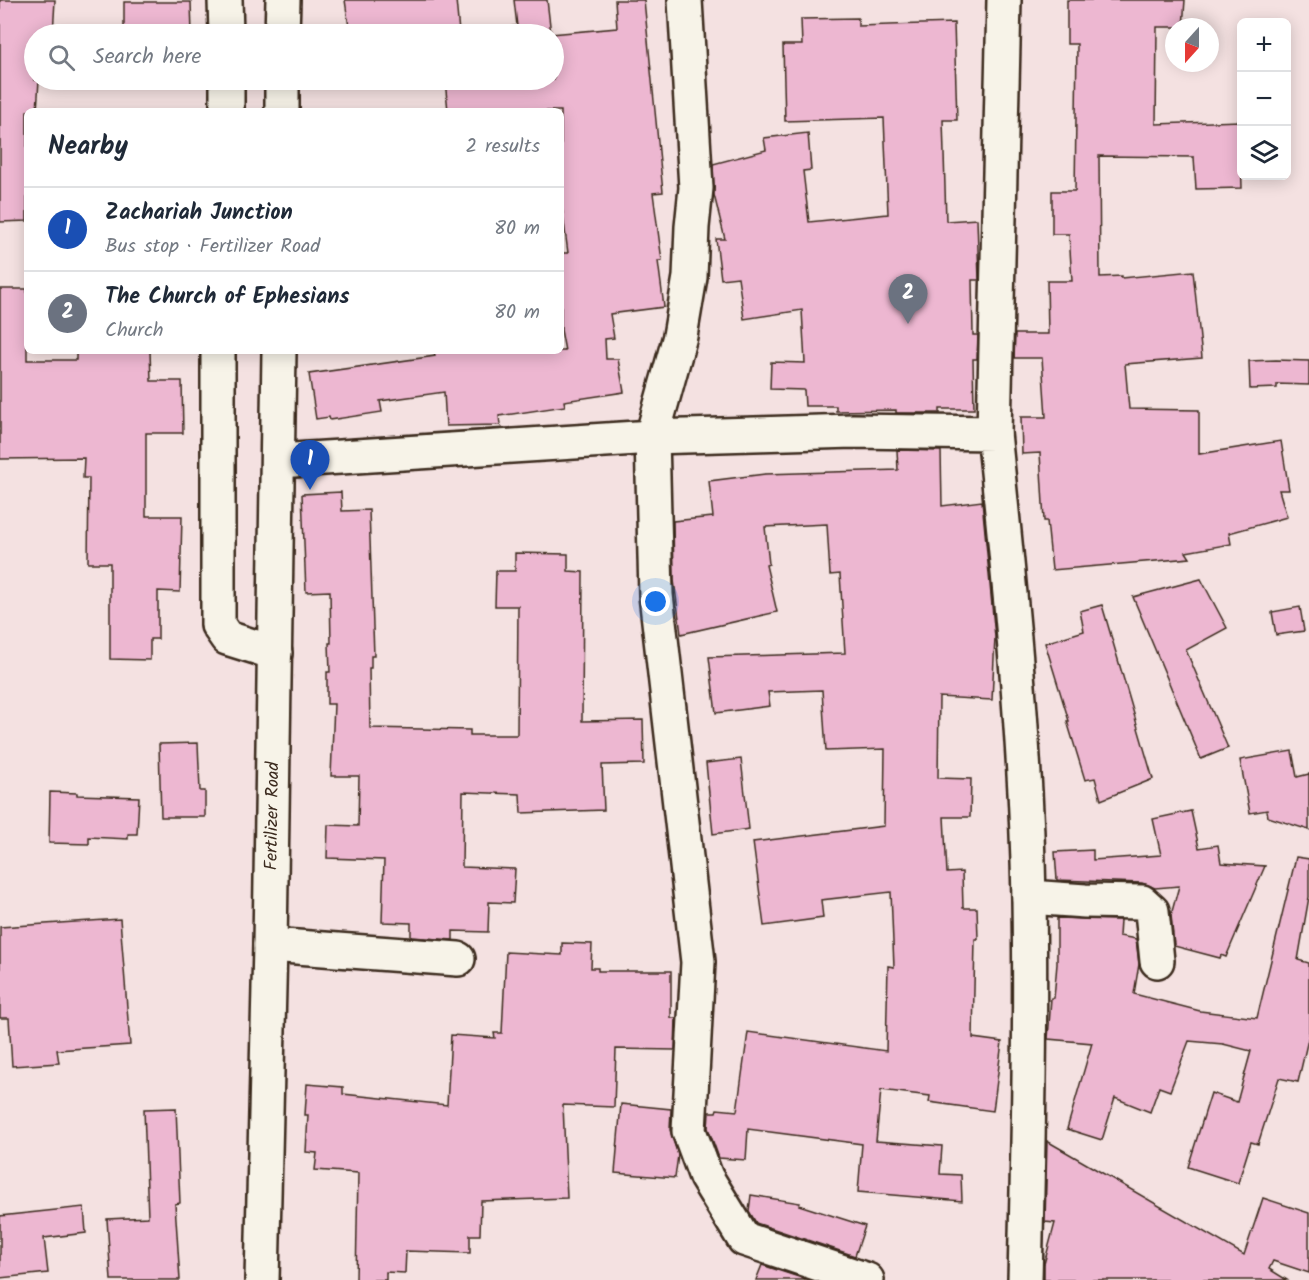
<!DOCTYPE html>
<html lang="en">
<head>
<meta charset="utf-8">
<style>
  :root { --surface:#fff; --page:#f2f2f3; --text:#1f2937; --muted:#747a83; --line:#e0e1e3; --accent:#b45309 }
  body { margin:0; font-family:Kalam,sans-serif; background:var(--page); color:var(--text) }
  .controls { position:absolute; right:18px; top:18px; display:grid; overflow:hidden; border-radius:9px; box-shadow:0 3px 15px #0003 }
  .controls button { width:54px; height:54px; display:grid; place-items:center; padding:0; border:0; border-bottom:2px solid var(--line); background:var(--surface); color:var(--text); font:30px sans-serif }
  .compass { position:absolute; left:1165px; top:18px; width:54px; height:54px; border-radius:50%; background:var(--surface); box-shadow:0 3px 15px #0003; rotate:201deg }
  .you { position:absolute; left:656px; top:602px; width:21px; height:21px; margin:-15px; border:4px solid #fff; border-radius:50%; background:#1a73e8; box-shadow:0 0 0 9px #1a73e833 }
  .badge { display:grid; place-items:center; width:39px; height:39px; border-radius:50%; background:var(--accent); color:#fff; font-size:20px; font-weight:700 }
  .pin { position:absolute; translate:-50% -50px; filter:drop-shadow(0 2px 3px #0008) }
  .pin::after { content:''; position:absolute; top:32px; width:21px; height:18px; background:inherit; clip-path:polygon(0 0,100% 0,50% 100%) }
  .list { margin:0; padding:0; list-style:none }
  h2 { display:flex; justify-content:space-between; align-items:center; height:78px; margin:0; padding:0 24px; font-size:26px }
  h2 small { font-size:20px; font-weight:400; color:var(--muted) }
  .list li { display:grid; grid-template-columns:39px 1fr auto; gap:18px; align-items:center; box-sizing:border-box; height:84px; padding:0 24px; border-top:2px solid var(--line) }
  .list b { display:block; font-size:22px; white-space:nowrap }
  .list p { margin:0; font-size:20px; white-space:nowrap; color:var(--muted) }
  .list em { font-size:20px; font-style:normal; color:var(--muted) }
  .icon { flex:none; width:33px; height:33px; fill:none; stroke:currentColor; stroke-width:2; stroke-linecap:round; stroke-linejoin:round }
  .map { position:relative; flex:none; width:1309px; height:1280px; overflow:hidden }
  .search { position:absolute; background:var(--surface); box-shadow:0 3px 15px #0003; left:24px; top:24px; width:540px; height:66px; display:flex; align-items:center; gap:15px; box-sizing:border-box; padding:0 21px; border-radius:33px; color:var(--muted); font-size:22px }
  .panel { position:absolute; background:var(--surface); box-shadow:0 3px 15px #0003; left:24px; top:108px; width:540px; height:246px; border-radius:9px }
  .map>svg:first-child { display:block }
  .building { fill:#edb7d1; stroke:#3b2a1e; stroke-width:1.5 }
  .lines { fill:none; stroke-linecap:round; stroke-linejoin:round }
  .minor-casing { stroke:#3b2a1e; stroke-width:38 }
  .minor { stroke:#f7f3e8; stroke-width:33 }
  .labels { text-anchor:middle; dominant-baseline:central; stroke-width:5; stroke-linejoin:round; paint-order:stroke }
  .street-label { font-size:18px; fill:#3b2a1e; stroke:#f7f3e8 }
</style>
</head>
<body>
<div class="map">
<svg width="1309" height="1280" viewBox="0 0 1309 1280">
  <rect width="100%" height="100%" fill="#f4e1e1"/>
  <filter id="ink" filterUnits="userSpaceOnUse"><feTurbulence type="fractalNoise" baseFrequency=".0167" numOctaves="2"/><feDisplacementMap in="SourceGraphic" scale="12" xChannelSelector="R" yChannelSelector="G"/><feConvolveMatrix kernelMatrix="1 2 1 2 8 2 1 2 1" color-interpolation-filters="sRGB"/></filter>
  <g filter="url(#ink)">
    <g class="building">
      <polygon points="0,0 55,0 53,34 34,34 34,80 39,80 37,111 27,111 27,221 0,222"/>
      <polygon points="345,0 456,0 459,32 517,26 514,0 547,0 551,34 350,34"/>
      <polygon points="615,0 644,0 663,192 653,193 662,261 658,261 664,307 610,314 614,338 605,339 606,359 618,359 624,392 564,401 565,406 499,416 500,425 446,426 444,392 380,401 382,412 330,420 329,417 316,419 309,374 435,356 434,351 565,351 561,330 561,253 568,253 561,200 561,111 448,111 445,80 554,80 554,34 551,34 617,28"/>
      <polygon points="1067,0 1185,0 1183,27 1157,27 1156,124 1240,121 1242,188 1196,189 1194,157 1099,156 1100,277 1122,276 1122,278 1193,271 1202,358 1125,364 1129,409 1199,410 1199,454 1281,441 1289,490 1279,490 1287,517 1229,533 1231,544 1186,552 1190,558 1052,570 1047,521 1044,521 1040,453 1022,454 1021,417 1046,417 1042,358 1014,358 1015,334 1048,334 1047,281 1072,281 1069,234 1052,234 1052,191 1075,191 1077,44 1067,44"/>
      <polygon points="124,2 191,2 192,34 124,34"/>
      <polygon points="858,18 858,26 954,23 957,120 943,120 946,221 977,219 979,280 972,280 973,335 978,335 977,359 973,359 974,409 940,409 940,413 896,413 896,410 836,411 836,406 805,406 804,390 770,389 771,362 805,363 802,310 744,319 738,277 721,279 716,239 725,239 714,195 713,164 766,150 764,138 808,133 811,170 803,171 809,222 888,214 884,118 785,121 783,45 802,45 801,19"/>
      <polygon points="0,289 27,289 27,360 76,360 76,351 150,351 151,381 182,381 183,433 146,433 146,516 182,516 180,592 158,591 158,639 150,639 150,660 110,659 110,563 88,563 89,478 83,478 84,458 0,459"/>
      <polygon points="1276,360 1309,361 1309,385 1277,384 1277,388 1250,389 1249,361"/>
      <polygon points="897,450 941,451 942,506 982,501 995,637 992,700 939,697 938,778 971,779 970,817 944,817 947,873 962,872 963,908 977,908 978,939 975,939 973,1038 1002,1042 993,1111 929,1102 930,1096 881,1090 876,1141 942,1146 940,1174 961,1175 962,1201 858,1192 862,1144 748,1129 746,1160 719,1158 708,1128 709,1112 716,1112 717,1109 737,1111 748,1032 886,1051 888,966 894,967 891,892 821,900 823,918 764,926 753,842 884,826 885,749 826,751 822,690 768,692 770,706 716,713 709,657 845,653 840,574 830,575 827,524 765,527 769,564 766,565 777,612 681,634 674,580 673,521 713,517 709,481 765,474 898,470"/>
      <polygon points="341,492 342,511 369,510 374,656 371,656 371,668 369,668 370,728 470,730 470,735 517,735 518,606 495,606 496,571 515,571 515,553 568,554 568,571 583,572 582,721 643,720 644,764 602,765 604,810 521,813 520,794 463,792 462,867 515,869 513,903 489,902 488,932 453,931 453,940 411,937 411,923 382,922 384,860 327,858 328,825 358,826 359,776 331,776 334,704 327,704 327,672 330,672 329,643 331,643 330,591 306,592 302,494"/>
      <polygon points="1201,579 1227,628 1186,650 1228,748 1201,759 1133,597"/>
      <polygon points="1102,605 1153,779 1101,800 1095,778 1085,780 1067,721 1069,721 1045,643 1084,631 1080,611"/>
      <polygon points="1300,607 1304,631 1276,635 1272,612"/>
      <polygon points="198,743 200,791 205,791 205,817 161,817 159,744"/>
      <polygon points="1292,751 1297,777 1309,774 1309,830 1268,817 1267,810 1250,813 1240,760"/>
      <polygon points="741,759 749,829 713,834 706,763"/>
      <polygon points="50,792 77,793 77,795 139,797 137,834 128,834 128,839 89,837 89,844 49,843"/>
      <polygon points="1191,811 1199,848 1218,845 1221,863 1265,866 1226,957 1221,955 1220,958 1174,946 1171,915 1179,886 1155,888 1142,883 1057,880 1055,852 1093,850 1093,860 1161,855 1153,819"/>
      <polygon points="1296,857 1309,859 1309,897 1298,960 1309,963 1309,1035 1298,1082 1279,1078 1258,1144 1251,1142 1238,1183 1188,1167 1211,1093 1237,1102 1251,1051 1223,1044 1189,1041 1170,1091 1159,1087 1150,1112 1115,1098 1102,1140 1067,1129 1092,1043 1048,1039 1051,998 1054,998 1057,964 1057,918 1120,920 1119,936 1136,939 1139,964 1134,994 1200,1011 1257,1018"/>
      <polygon points="120,919 130,1045 57,1050 59,1063 12,1066 9,1018 0,1018 0,927"/>
      <polygon points="562,943 592,944 591,968 598,968 598,971 671,971 671,1018 676,1018 675,1050 616,1049 614,1107 563,1105 567,1198 481,1201 480,1235 470,1235 470,1253 406,1251 405,1273 386,1272 386,1280 356,1280 358,1173 315,1170 317,1153 306,1152 308,1115 305,1115 307,1084 343,1087 343,1094 447,1105 451,1035 495,1038 494,1033 502,1033 506,952 562,955"/>
      <polygon points="621,1104 671,1109 670,1130 678,1155 675,1178 615,1173"/>
      <polygon points="176,1108 180,1203 175,1204 180,1280 111,1280 107,1219 148,1217 144,1109"/>
      <polygon points="1047,1141 1244,1255 1263,1198 1309,1213 1309,1273 1273,1261 1269,1269 1287,1280 1044,1280 1044,1264 1055,1223 1045,1222"/>
      <polygon points="751,1195 800,1203 799,1205 865,1226 855,1256 756,1223 749,1211"/>
      <polygon points="84,1207 86,1233 44,1238 48,1273 0,1278 0,1216"/>
      <polygon points="762,1265 808,1280 756,1280"/>
    </g>
    <g class="lines">
      <defs>
        <g id="minor">
          <polyline points="225,0 226,34"/>
          <polyline points="685,0 696,188 692,227 690,277 680,336 652,437 656,595 698,962 689,1131 706,1177 744,1239 867,1280"/>
          <polyline points="282,34 283,0"/>
          <polyline points="227,80 227,111"/>
          <polyline points="282,111 282,80"/>
          <polyline points="218,351 218,625 227,638 275,653"/>
          <polyline points="994,433 1004,0"/>
          <path d="M 278,461 L 652,437 L 853,431 L 994,433 C 1010,588 1026,743 1029,899 C 1031,1026 1028,1153 1025,1280"/>
          <polyline points="1029,897 1085,901 1142,902 1152,911 1157,961"/>
          <polyline points="270,945 458,959"/>
          <polyline points="262,1280 270,945 279,351"/>
        </g>
      </defs>
      <use href="#minor" class="minor-casing"/>
      <use href="#minor" class="minor"/>
    </g>
  </g>
  <g class="labels">
    <g class="street-label">
      <text transform="translate(273 816) rotate(-89)">Fertilizer Road</text>
    </g>
  </g>
</svg>
<div class="controls">
<button>+</button>
<button>−</button>
<button><svg class="icon" aria-label="layers" viewBox="0 0 24 24"><path d="M12 4l9 5-9 5-9-5zM3 14l9 5 9-5"/></svg></button>
</div>
<svg class="compass" viewBox="-18 -18 36 36"><path d="M0-13l5 13h-10z" fill="#e53935"/><path d="M0 13l5-13h-10z" fill="#747a83"/></svg>
<div class="you"></div>
<div class="pin badge" style="left:310px;top:490px;background:#1a4fb4">1</div>
<div class="pin badge" style="left:908px;top:324px;background:#6b7280">2</div>
<div class="search"><svg class="icon" aria-label="search" viewBox="0 0 24 24"><circle cx="10" cy="10" r="6"/><path d="M15 15l6 6"/></svg>Search here</div>
<section class="panel">
<h2>Nearby<small>2 results</small></h2>
<ul class="list">
<li><span class="badge" style="background:#1a4fb4">1</span><div><b>Zachariah Junction</b><p>Bus stop · Fertilizer Road</p></div><em>80 m</em></li>
<li><span class="badge" style="background:#6b7280">2</span><div><b>The Church of Ephesians</b><p>Church</p></div><em>80 m</em></li>
</ul>
</section>
</div>
</body>
</html>
